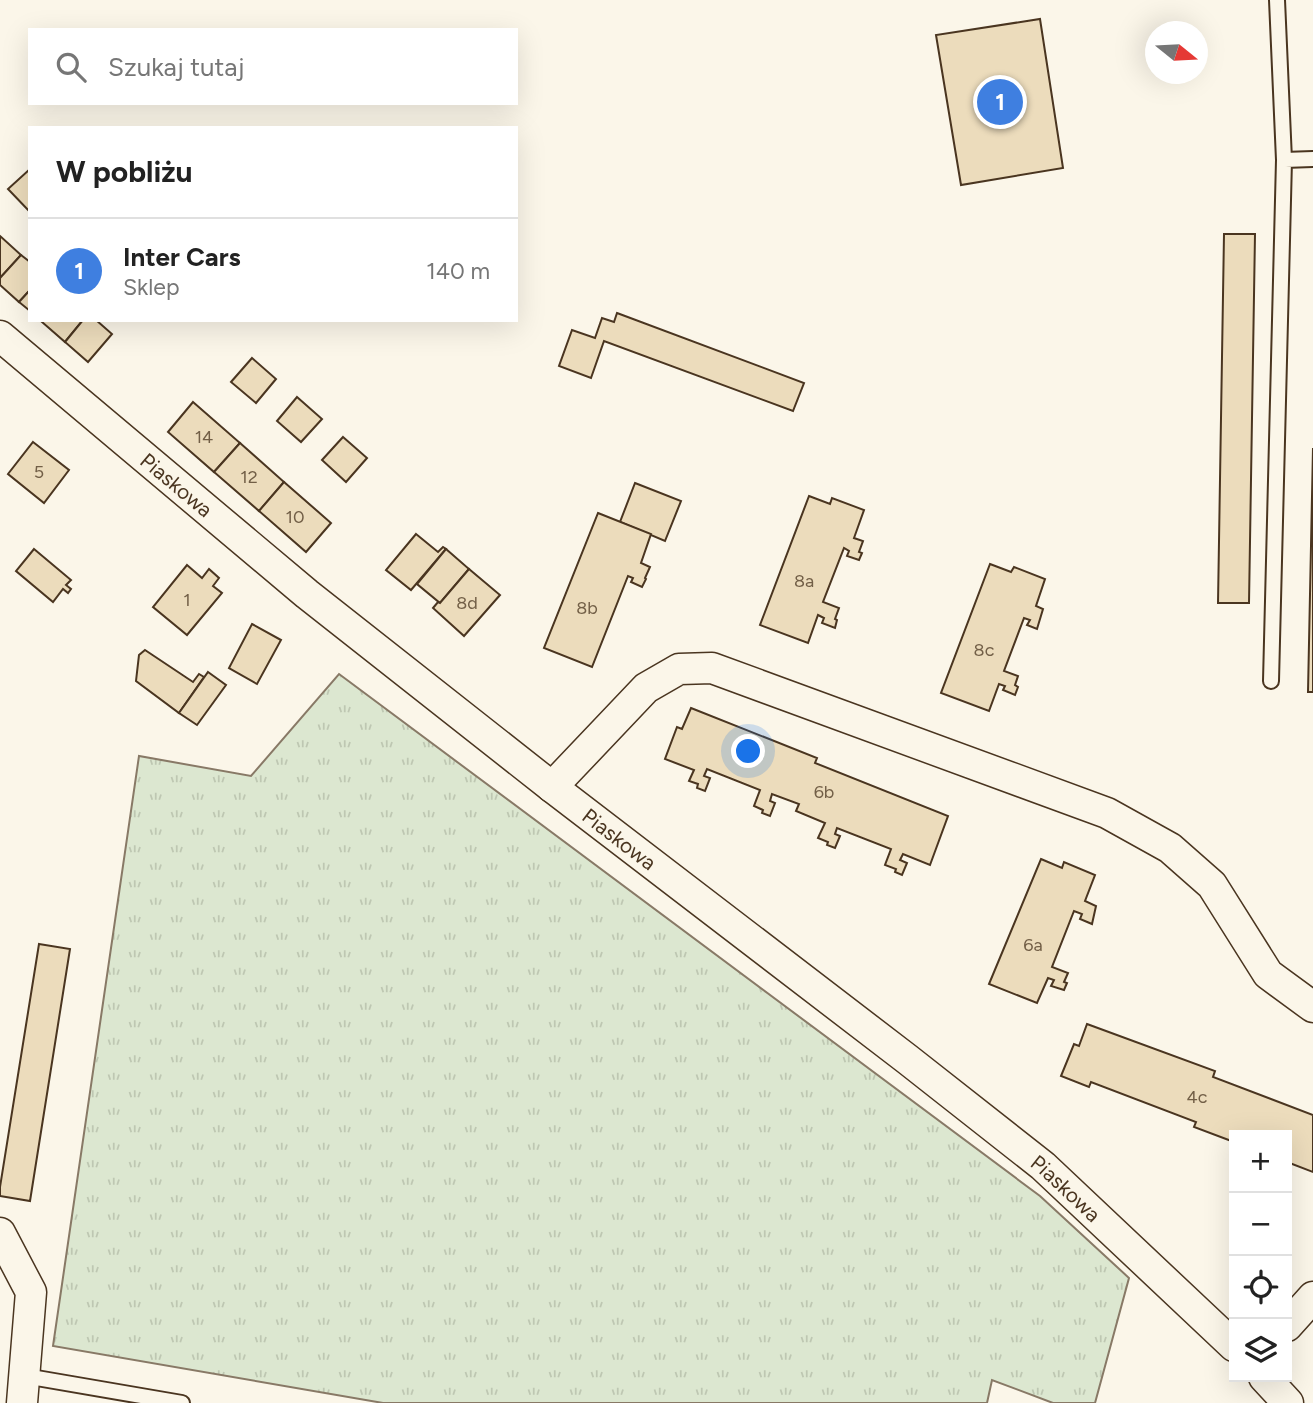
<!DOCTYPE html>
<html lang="pl">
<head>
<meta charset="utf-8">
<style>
  :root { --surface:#fff; --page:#f2f2f2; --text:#222; --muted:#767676; --line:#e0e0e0; --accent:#c62828 }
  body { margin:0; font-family:Figtree,sans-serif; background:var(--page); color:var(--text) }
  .controls { position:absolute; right:21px; bottom:21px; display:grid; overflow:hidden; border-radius:0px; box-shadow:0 7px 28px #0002 }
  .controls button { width:63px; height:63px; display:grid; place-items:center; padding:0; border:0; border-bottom:2px solid var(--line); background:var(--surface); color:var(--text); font:35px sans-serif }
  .compass { position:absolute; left:1145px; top:21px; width:63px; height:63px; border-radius:50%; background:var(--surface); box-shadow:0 7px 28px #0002; rotate:108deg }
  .you { position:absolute; left:749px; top:752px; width:24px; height:24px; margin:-18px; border:5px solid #fff; border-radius:50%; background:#1a73e8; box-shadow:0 0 0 10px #1a73e833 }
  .badge { display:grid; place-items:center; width:46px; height:46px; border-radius:50%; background:var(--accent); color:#fff; font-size:23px; font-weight:700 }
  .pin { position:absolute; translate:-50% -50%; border:4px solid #fff; box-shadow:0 2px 7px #0006 }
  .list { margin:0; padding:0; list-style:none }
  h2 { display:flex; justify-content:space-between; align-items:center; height:91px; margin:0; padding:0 28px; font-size:30px }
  h2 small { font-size:23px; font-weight:400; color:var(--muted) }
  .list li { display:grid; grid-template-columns:46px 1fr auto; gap:21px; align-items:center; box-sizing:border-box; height:105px; padding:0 28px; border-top:2px solid var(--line) }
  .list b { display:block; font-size:26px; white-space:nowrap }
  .list p { margin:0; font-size:23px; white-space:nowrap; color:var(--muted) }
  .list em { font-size:23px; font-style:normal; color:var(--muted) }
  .icon { flex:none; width:38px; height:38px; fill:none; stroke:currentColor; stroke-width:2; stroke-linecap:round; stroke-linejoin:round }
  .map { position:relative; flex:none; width:1313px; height:1403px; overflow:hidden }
  .search { position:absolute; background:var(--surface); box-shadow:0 7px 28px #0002; left:28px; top:28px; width:490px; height:77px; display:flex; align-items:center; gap:18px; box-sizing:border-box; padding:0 24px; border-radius:0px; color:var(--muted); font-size:26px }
  .panel { position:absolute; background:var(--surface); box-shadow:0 7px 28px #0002; left:28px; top:126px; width:490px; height:196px; border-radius:0px }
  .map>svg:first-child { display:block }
  .grass { fill:url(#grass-tufts); stroke:#887966; stroke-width:2 }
  .building { fill:#ecdcbc; stroke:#4a3520; stroke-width:2 }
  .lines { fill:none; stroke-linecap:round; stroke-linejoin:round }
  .lane-casing { stroke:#4a3520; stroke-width:18 }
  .street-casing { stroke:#4a3520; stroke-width:33 }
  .lane { stroke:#fbf6e9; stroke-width:14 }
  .street { stroke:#fbf6e9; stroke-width:30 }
  .labels { text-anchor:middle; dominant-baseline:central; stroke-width:5; stroke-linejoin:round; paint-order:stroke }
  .number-label { font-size:18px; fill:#725f47 }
  .street-label { font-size:21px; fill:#4a3520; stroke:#fbf6e9 }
</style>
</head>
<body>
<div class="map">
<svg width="1313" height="1403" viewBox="0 0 1313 1403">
  <defs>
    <pattern id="grass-tufts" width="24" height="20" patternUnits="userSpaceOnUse" patternTransform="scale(1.75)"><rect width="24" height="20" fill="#dce7d0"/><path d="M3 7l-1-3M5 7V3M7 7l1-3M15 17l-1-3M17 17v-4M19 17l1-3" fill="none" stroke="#bec7b2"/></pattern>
  </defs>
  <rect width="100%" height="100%" fill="#fbf6e9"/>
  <polygon class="grass" points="339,674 1040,1196 1129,1278 1095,1403 1053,1403 992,1380 987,1403 383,1403 53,1346 139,756 251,776"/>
  <g class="building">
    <polygon points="1040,19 1063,168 961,185 936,35"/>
    <polygon points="30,169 30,212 8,189"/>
    <polygon points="1224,234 1255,234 1249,603 1218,603"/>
    <polygon points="0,236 21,255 0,278"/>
    <polygon points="21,255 30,262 30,290 19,302 0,285 0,278"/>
    <polygon points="30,290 30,311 19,302"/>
    <polygon points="617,313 804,383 793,411 604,341 591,378 559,366 572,330 595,338 602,318 614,322"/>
    <polygon points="44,320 83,320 65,342 42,322"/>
    <polygon points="83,320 96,320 112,334 88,362 65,342"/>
    <polygon points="252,358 276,379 256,403 231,382"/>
    <polygon points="297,397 322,419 301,442 277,421"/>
    <polygon points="193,402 240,443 214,472 168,432"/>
    <polygon points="343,437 367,458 346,482 322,460"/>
    <polygon points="33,442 69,470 44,503 8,474"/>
    <polygon points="240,443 284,482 259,511 214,472"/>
    <polygon points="1313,448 1313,692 1308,692"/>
    <polygon points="284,482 331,523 306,552 259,511"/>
    <polygon points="635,483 681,501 665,541 620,522"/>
    <polygon points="809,496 830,504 832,498 864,510 854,538 863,541 859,552 862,553 859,560 847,556 849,551 844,548 823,602 839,608 835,619 837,620 835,628 822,623 824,618 818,615 808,643 760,625"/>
    <polygon points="598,513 651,534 641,563 650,567 645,578 646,579 642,587 631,582 633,578 628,576 592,667 544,648"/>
    <polygon points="416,534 438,552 443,547 446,549 411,590 386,570"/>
    <polygon points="34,549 71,580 66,585 71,589 68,593 63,589 53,602 16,571"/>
    <polygon points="446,549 469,569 440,603 417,584"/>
    <polygon points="990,564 1011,572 1014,567 1045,579 1036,606 1043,609 1037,629 1027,625 1030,620 1024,618 1004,671 1018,676 1015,685 1018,687 1015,695 1003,690 1005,686 999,684 989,711 941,693"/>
    <polygon points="187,565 202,578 209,569 219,578 213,586 222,593 187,635 153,607"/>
    <polygon points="469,569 500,595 464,636 433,608 438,602 440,603"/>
    <polygon points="252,624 281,640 257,684 229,668"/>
    <polygon points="145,650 193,682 199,674 204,677 179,713 136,681 139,655"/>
    <polygon points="208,672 226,685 197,725 179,713"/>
    <polygon points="691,708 817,758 815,763 948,816 930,865 903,854 900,860 907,863 902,875 895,872 896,869 885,865 891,849 837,828 835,834 840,836 835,848 827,845 828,842 818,838 825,823 796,811 799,804 772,794 770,801 775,803 770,816 762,813 763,810 754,806 760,790 707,769 704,776 710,778 705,791 697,788 698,784 689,781 694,770 665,759 677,727 682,729"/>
    <polygon points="1041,859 1062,868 1064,862 1095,875 1085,901 1096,906 1092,924 1080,919 1082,914 1074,911 1052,967 1068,973 1064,982 1067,983 1064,990 1051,986 1054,980 1048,978 1037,1003 989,984"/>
    <polygon points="39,944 70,949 30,1201 0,1196 0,1187"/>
    <polygon points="1087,1024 1215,1071 1213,1077 1313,1115 1313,1172 1287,1162 1287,1135 1234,1135 1234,1142 1194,1127 1196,1122 1091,1082 1089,1087 1061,1076 1074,1044 1079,1046"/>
  </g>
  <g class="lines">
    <defs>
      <g id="lane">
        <polyline points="1277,0 1284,160"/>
        <polyline points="1271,681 1284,160 1313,159"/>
        <polyline points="25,1376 182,1403"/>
      </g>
      <g id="street">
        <path id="s1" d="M 0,336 L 307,594 L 552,787 L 907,1059 L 1043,1166 L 1234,1346"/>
        <polyline points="552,787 646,688 679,669 712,668 1107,813 1170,848 1212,885 1268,974 1313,1007"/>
        <polyline points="0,1233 31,1292 22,1403"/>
        <polyline points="1287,1326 1313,1297"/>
        <polyline points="1264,1377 1288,1403"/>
      </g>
    </defs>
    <use href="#lane" class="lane-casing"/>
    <use href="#street" class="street-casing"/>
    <use href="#lane" class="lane"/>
    <use href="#street" class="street"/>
  </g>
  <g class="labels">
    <g class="number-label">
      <text x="204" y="437">14</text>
      <text x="39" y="472">5</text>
      <text x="249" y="477">12</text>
      <text x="295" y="517">10</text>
      <text x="804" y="581">8a</text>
      <text x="187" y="600">1</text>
      <text x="467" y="603">8d</text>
      <text x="587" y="608">8b</text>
      <text x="984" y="650">8c</text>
      <text x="824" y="792">6b</text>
      <text x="1033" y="945">6a</text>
      <text x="1197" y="1097">4c</text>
    </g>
    <g class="street-label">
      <text stroke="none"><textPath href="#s1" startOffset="231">Piaskowa</textPath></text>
      <text stroke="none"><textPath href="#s1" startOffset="798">Piaskowa</textPath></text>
      <text stroke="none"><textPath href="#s1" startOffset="1365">Piaskowa</textPath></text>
    </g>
  </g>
</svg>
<div class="controls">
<button>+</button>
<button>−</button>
<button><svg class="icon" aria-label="locate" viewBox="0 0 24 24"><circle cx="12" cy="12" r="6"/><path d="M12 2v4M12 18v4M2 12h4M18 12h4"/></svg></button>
<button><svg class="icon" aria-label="layers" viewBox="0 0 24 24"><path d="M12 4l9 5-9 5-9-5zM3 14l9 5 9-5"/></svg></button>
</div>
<svg class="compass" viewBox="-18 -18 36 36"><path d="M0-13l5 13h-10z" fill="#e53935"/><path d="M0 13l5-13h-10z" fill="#767676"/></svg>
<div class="you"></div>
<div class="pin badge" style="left:1000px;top:102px;background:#3f7fe0">1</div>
<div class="search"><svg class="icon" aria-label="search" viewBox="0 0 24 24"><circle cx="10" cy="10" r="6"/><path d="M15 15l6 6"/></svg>Szukaj tutaj</div>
<section class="panel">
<h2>W pobliżu<small></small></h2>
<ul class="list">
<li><span class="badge" style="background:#3f7fe0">1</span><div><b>Inter Cars</b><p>Sklep</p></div><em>140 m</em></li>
</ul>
</section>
</div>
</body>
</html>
